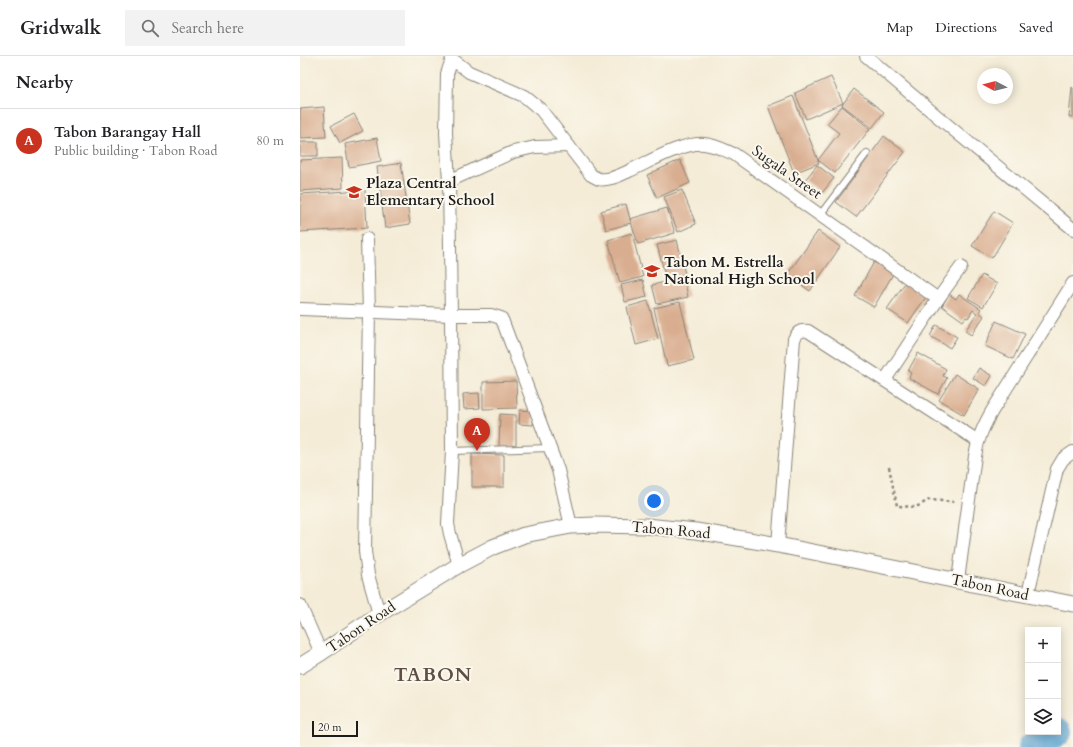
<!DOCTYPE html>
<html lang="en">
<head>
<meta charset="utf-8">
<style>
  :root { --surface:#fff; --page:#f2f2f2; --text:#202124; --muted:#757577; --line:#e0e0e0; --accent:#c8321e }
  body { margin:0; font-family:Cardo,serif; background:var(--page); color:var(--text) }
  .controls { position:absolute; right:12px; bottom:12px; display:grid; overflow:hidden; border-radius:0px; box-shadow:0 2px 10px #0003 }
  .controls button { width:36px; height:36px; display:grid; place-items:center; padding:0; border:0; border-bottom:1px solid var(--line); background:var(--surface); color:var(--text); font:20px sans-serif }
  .compass { position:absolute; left:677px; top:12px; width:36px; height:36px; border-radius:50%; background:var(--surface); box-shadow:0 2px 10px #0003; rotate:277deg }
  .scale { position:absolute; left:12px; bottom:10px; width:46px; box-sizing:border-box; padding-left:4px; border:2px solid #1c1c1c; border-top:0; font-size:11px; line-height:14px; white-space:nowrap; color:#1c1c1c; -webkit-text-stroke:3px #fbf7ec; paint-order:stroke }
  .you { position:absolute; left:354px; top:445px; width:14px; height:14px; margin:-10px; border:3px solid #fff; border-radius:50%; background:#1a73e8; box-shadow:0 0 0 6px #1a73e833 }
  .badge { display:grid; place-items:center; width:26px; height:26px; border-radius:50%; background:var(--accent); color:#fff; font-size:13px; font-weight:700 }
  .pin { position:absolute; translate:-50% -33px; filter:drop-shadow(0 1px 2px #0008) }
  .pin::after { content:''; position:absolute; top:21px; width:14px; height:12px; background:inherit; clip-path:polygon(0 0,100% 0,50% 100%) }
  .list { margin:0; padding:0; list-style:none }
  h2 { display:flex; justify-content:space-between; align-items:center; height:52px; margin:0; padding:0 16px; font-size:17px }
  h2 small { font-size:13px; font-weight:400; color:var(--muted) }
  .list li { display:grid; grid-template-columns:26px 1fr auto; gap:12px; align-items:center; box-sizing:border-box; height:64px; padding:0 16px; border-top:1px solid var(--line) }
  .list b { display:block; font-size:15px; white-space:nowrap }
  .list p { margin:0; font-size:13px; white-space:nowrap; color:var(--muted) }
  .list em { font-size:13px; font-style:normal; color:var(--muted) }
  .icon { flex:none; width:22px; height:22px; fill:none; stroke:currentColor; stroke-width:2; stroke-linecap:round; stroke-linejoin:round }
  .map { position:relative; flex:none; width:773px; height:691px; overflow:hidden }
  header { display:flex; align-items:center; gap:24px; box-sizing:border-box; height:56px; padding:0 20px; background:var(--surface); border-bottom:1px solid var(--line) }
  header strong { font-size:19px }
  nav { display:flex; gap:22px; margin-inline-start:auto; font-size:14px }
  .search { width:280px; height:36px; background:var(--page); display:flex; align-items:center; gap:10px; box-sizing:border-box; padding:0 14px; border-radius:0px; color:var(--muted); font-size:15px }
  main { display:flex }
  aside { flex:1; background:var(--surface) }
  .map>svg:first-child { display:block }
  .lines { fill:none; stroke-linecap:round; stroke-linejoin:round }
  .river { stroke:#5ba5d3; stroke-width:28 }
  .building { fill:#d9ad8f }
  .service-casing { stroke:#88847a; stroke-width:8 }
  .minor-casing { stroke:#88847a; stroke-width:14 }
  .tertiary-casing { stroke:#88847a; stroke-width:17 }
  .path { stroke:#88847a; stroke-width:2.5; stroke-dasharray:3 3; stroke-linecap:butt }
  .service { stroke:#fff; stroke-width:6 }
  .minor { stroke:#fff; stroke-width:12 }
  .tertiary { stroke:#fff; stroke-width:15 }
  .labels { text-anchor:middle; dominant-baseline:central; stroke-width:4; stroke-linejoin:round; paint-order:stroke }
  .street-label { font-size:15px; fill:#1c1c1c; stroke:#fbf7ec }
  .poi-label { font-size:15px; font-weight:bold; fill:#1c1c1c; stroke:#fbf7ec; text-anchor:start }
  .district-label { font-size:19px; font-weight:bold; letter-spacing:1px; fill:#5e4f44; stroke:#fbf7ec }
</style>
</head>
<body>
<header>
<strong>Gridwalk</strong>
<div class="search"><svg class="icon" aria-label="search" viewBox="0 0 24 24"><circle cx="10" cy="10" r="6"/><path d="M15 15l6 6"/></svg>Search here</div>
<nav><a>Map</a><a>Directions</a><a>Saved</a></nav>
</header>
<main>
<aside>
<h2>Nearby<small></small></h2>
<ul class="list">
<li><span class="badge">A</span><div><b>Tabon Barangay Hall</b><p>Public building · Tabon Road</p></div><em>80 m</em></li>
</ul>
</aside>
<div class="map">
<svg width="773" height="691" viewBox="0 0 773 691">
  <rect width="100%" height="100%" fill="#fbf7ec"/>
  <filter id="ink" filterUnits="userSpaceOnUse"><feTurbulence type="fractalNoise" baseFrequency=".025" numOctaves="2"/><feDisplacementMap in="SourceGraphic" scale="8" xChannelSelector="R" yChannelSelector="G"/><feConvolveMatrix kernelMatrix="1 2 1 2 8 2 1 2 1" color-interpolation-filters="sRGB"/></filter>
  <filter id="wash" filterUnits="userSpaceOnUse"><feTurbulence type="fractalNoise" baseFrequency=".012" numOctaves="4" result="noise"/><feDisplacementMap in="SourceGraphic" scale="16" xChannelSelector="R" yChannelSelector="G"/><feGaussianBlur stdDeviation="0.9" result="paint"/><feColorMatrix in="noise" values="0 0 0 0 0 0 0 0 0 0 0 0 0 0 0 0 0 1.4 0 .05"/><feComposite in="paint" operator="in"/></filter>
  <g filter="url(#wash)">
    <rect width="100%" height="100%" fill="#f4ecd7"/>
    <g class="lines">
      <polyline class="river" points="732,691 758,676"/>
    </g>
    <g id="blocks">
      <g class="building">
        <polygon points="531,21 543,47 506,63 495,37"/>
        <polygon points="772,31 773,32 773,61 769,61"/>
        <polygon points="554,33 584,56 572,72 542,49"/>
        <polygon points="493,40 519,107 494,117 468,50"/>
        <polygon points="542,50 570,73 535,117 518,104 539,77 527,68"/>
        <polygon points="24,51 26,81 0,82 0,53"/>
        <polygon points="54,58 63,75 40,87 31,70"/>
        <polygon points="584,80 605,96 556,161 536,146"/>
        <polygon points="77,82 81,105 49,111 45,88"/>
        <rect x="0" y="86" width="18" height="14"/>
        <polygon points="42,102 43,132 0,135 0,104"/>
        <polygon points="380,104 390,127 357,142 347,119"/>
        <polygon points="101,107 110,168 85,172 77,111"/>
        <polygon points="517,109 534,122 522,137 505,124"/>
        <polygon points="65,134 67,172 0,176 0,138"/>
        <polygon points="382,134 396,168 378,176 364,141"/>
        <polygon points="326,148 331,167 306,174 301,155"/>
        <polygon points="367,152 375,177 338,188 330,163"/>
        <polygon points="694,155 713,167 692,202 672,190"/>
        <polygon points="518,175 540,191 510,235 487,219"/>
        <polygon points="332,177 343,221 320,227 308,184"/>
        <polygon points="377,184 385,218 366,223 357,189"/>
        <polygon points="574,206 593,218 574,251 555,240"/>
        <polygon points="682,219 697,228 683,251 668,242"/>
        <polygon points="384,222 388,241 357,248 352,229"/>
        <polygon points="343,224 347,241 325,246 321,229"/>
        <polygon points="605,227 626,241 608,267 587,253"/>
        <polygon points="649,238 656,243 659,238 681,253 679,256 684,260 671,279 665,275 677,257 673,254 668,262 666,261 663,265 642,250"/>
        <polygon points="348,245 358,283 336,289 327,251"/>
        <polygon points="380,246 394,304 367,310 354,252"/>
        <polygon points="696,265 725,278 713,303 685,290"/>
        <polygon points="636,269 657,281 650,292 630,280"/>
        <polygon points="618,297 646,313 643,320 647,322 638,338 609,322 611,317 608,315"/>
        <polygon points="679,312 692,320 686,330 673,322"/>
        <polygon points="655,318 679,333 664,359 639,344"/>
        <polygon points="216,325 217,352 183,353 183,326"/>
        <polygon points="179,337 180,352 164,353 163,338"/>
        <polygon points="220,354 234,355 233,369 219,368"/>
        <polygon points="200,358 216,359 216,392 199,392"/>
        <polygon points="172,398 204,399 204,431 172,431"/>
      </g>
    </g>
  </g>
  <g filter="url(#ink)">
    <use href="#blocks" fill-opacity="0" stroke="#88847a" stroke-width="1"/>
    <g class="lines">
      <defs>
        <g id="service">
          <polyline points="520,159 567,97"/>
          <polyline points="152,395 250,392"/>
        </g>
        <g id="minor">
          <polyline points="566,0 650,71 773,173"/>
          <polyline points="149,125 213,96 235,91 269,90"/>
          <polyline points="67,183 69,255 65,495 68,519 79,558"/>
          <polyline points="0,253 151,259 191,259 201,262 203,266 258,414 271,470"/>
          <polyline points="585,324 638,243 661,211"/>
          <path d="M 478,489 L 494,283 C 498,276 499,274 508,275 L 678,385"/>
          <path d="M 159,509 L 150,478 L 148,468 L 152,395 L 151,259 L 149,125 L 146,77 L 147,18 L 152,3 L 169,16 L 224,40 L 241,54 L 291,119 C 293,120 296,122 299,123 C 309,125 320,119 329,115 C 349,106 383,86 404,88 C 415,89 424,94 434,98 L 638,243"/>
          <path d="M 658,524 L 675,400 C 678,382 683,371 692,355 L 773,227"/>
          <polyline points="728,538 757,413 763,403 773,396"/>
          <polyline points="0,549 21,597"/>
        </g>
        <polyline id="tertiary" points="0,610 21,597 79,558 159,509 193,491 224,479 271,470 294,469 346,470 396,475 478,489 773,548"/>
      </defs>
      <use href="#service" class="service-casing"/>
      <use href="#minor" class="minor-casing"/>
      <use href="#tertiary" class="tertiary-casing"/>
      <polyline class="path" points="589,411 597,450 616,451 629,444 656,446"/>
      <use href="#service" class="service"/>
      <use href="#minor" class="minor"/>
      <use href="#tertiary" class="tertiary"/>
    </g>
  </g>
  <defs>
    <symbol id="school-bare" viewBox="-9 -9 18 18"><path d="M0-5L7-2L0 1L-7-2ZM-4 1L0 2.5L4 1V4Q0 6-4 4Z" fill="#c8321e" stroke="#fbf7ec" stroke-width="2.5" paint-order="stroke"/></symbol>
  </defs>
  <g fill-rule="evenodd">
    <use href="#school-bare" x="43" y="125" width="22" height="22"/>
    <use href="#school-bare" x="341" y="204" width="22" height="22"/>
  </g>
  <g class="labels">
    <g class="street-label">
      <text transform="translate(487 116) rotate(35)">Sugala Street</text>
      <text transform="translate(371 474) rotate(5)">Tabon Road</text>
      <text transform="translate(690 531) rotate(12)">Tabon Road</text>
      <text transform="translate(61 571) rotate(-34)">Tabon Road</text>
    </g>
    <g class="poi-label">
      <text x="66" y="127">Plaza Central<tspan x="66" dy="17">Elementary School</tspan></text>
      <text x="364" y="206">Tabon M. Estrella<tspan x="364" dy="17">National High School</tspan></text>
    </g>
    <g class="district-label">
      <text x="133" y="619">TABON</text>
    </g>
  </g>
</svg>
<div class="controls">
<button>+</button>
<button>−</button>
<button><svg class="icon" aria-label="layers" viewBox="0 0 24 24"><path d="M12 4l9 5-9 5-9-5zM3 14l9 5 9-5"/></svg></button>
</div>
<svg class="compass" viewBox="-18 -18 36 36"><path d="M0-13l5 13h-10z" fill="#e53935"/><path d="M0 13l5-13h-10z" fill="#757577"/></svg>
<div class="scale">20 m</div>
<div class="you"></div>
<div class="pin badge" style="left:177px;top:395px">A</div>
</div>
</main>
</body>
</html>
